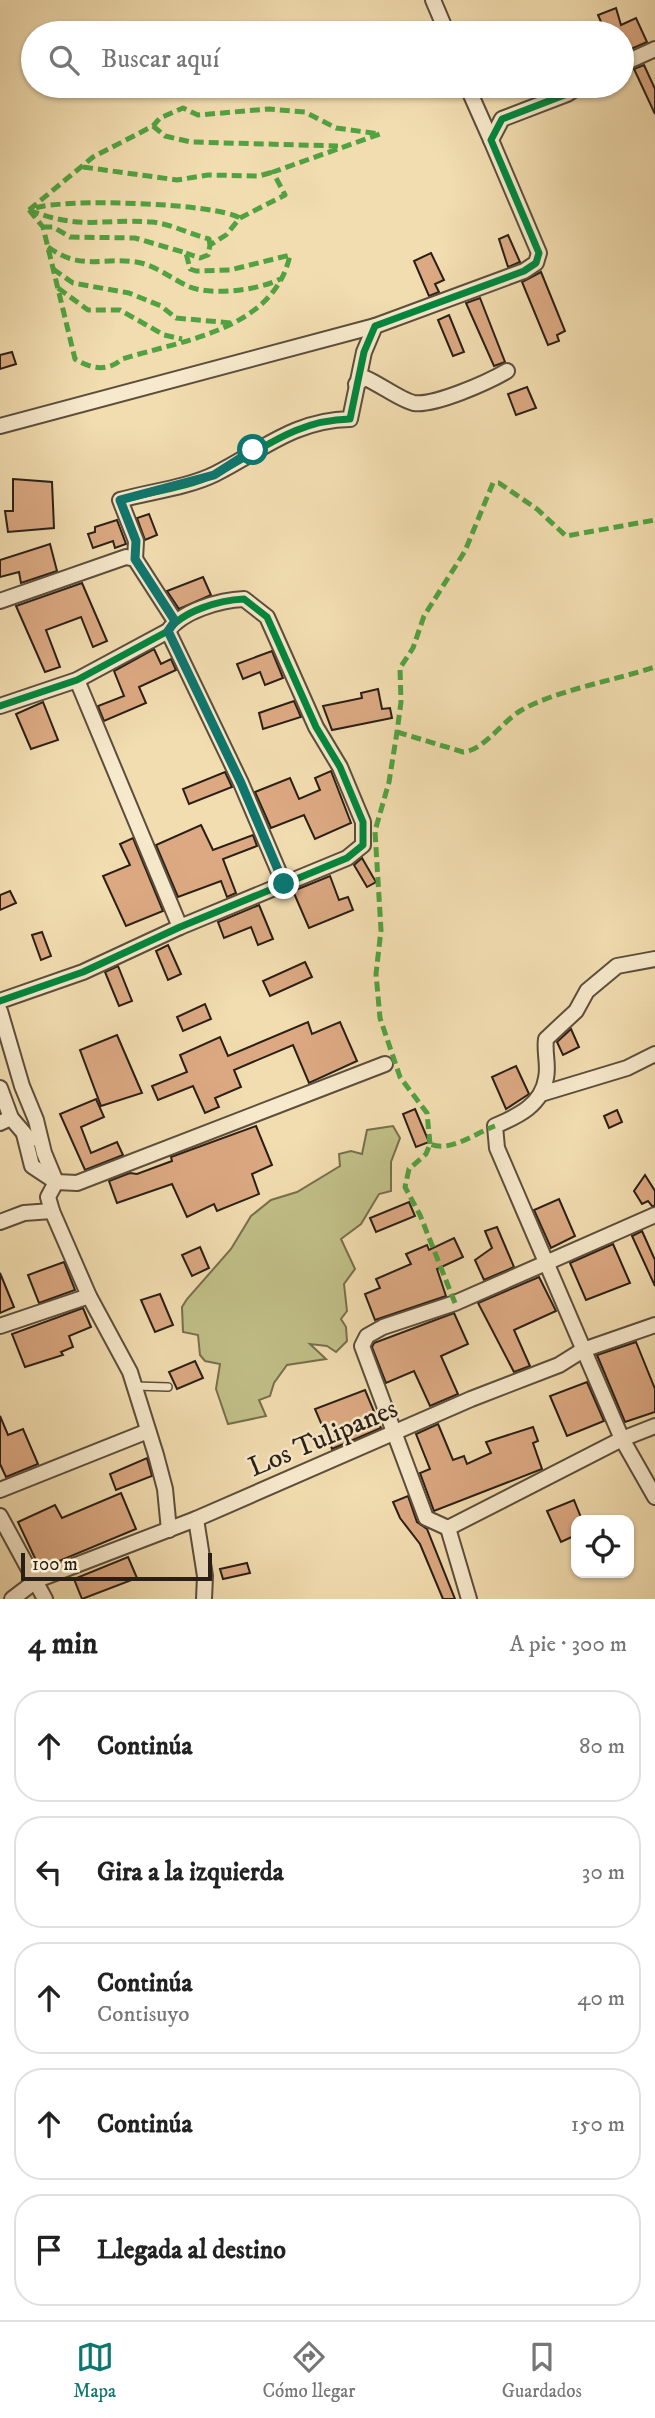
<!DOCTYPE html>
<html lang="es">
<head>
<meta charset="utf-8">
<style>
  :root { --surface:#fff; --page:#f6f6f6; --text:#222; --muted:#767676; --line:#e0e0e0; --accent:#0f766e }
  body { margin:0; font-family:"IM FELL DW Pica",serif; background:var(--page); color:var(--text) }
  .controls { position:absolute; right:21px; bottom:21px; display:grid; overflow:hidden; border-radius:14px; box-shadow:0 2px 5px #0004 }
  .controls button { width:63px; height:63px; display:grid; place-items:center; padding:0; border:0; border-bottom:2px solid var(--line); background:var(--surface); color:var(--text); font:35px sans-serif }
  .scale { position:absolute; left:21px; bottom:18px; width:191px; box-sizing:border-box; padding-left:7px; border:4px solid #2a1f16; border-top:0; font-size:19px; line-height:24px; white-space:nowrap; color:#2a1f16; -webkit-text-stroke:5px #f7e9cc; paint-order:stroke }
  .stop { position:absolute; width:21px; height:21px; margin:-16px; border:5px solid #0f766e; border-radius:50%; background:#fff }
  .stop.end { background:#0f766e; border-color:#fff; box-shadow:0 2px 7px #0008 }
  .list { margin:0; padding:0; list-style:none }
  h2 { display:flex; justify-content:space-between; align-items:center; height:91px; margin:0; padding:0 28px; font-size:30px }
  h2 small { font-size:23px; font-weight:400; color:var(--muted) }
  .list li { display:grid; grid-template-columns:46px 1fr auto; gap:21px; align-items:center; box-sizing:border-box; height:112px; margin:0 14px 14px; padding:0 14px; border:2px solid var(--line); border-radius:28px }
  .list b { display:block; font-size:26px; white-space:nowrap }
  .list p { margin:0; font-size:23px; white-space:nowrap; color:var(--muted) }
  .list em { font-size:23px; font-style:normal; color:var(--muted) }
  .icon { flex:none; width:38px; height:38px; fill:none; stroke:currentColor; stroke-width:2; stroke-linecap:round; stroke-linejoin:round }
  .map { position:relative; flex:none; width:655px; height:1599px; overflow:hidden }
  .search { position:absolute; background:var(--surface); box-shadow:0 2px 5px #0004; left:21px; right:21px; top:21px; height:77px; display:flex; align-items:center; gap:18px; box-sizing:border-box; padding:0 24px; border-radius:38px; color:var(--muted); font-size:26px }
  .sheet { height:721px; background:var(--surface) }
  nav { display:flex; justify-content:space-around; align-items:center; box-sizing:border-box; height:98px; border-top:2px solid var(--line); background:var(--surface); font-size:19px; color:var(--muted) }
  nav a { display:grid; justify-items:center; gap:4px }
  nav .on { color:var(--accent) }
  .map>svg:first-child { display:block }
  .green { fill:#c1bf87; stroke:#766f4e; stroke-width:2 }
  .building { fill:#dca982; stroke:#2a1f16; stroke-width:2 }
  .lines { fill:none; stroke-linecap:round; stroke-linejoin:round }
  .lane-casing { stroke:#5c4e3c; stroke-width:10 }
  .street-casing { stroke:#5c4e3c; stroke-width:18 }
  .lane { stroke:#f7e9cc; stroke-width:7 }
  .street { stroke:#f7e9cc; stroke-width:14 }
  .quiet { stroke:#51a240; stroke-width:5; stroke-dasharray:10 5; stroke-linecap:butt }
  .cycleway-casing { stroke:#f7e9cc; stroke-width:11 }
  .cycleway { stroke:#00873e; stroke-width:7 }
  .route { stroke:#0f766e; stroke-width:9 }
  .labels { text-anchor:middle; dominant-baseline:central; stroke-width:5; stroke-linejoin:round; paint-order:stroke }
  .street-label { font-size:28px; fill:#2a1f16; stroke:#f7e9cc }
</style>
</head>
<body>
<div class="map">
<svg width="655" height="1599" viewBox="0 0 655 1599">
  <rect width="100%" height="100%" fill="#f2ddb0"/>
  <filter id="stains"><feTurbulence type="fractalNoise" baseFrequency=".00286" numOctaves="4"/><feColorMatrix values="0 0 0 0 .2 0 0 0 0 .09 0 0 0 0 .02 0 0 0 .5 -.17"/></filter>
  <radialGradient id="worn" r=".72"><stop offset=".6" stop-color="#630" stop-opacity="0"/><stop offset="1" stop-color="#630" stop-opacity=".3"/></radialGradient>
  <polygon class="green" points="393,1126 400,1138 391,1162 391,1191 379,1194 361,1224 341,1239 355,1269 344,1284 347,1311 341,1319 346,1327 347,1341 336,1352 327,1346 310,1344 326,1359 287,1365 274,1383 270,1396 259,1400 266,1416 228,1424 216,1389 220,1364 205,1361 200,1355 198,1335 183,1332 182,1307 187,1299 231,1249 251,1216 271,1200 297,1192 340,1166 339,1154 351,1151 362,1154 367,1130"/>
  <g class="building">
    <polygon points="616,8 621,25 636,18 647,42 622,53 622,33 601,33 605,31 598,15"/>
    <polygon points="644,65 655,89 655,114 634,69"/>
    <polygon points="508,235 520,262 508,267 499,239"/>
    <polygon points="431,253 444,280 435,284 439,292 429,296 414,261"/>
    <polygon points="541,272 565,331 557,335 559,341 548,345 522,282"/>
    <polygon points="480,298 505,362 494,366 466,303"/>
    <polygon points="449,315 464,352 453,356 438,320"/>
    <polygon points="12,352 16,364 0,369 0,355"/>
    <polygon points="527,387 536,408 516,415 508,394"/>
    <polygon points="13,479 52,482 54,528 8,532 5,511 13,511"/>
    <polygon points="149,514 157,535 145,540 137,518"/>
    <polygon points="117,520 126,544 115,548 113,541 93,548 88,534 95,532 95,527"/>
    <polygon points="50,544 57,571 21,583 19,572 0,577 0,560"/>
    <polygon points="203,577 211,595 179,609 167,591"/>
    <polygon points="82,583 107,641 93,647 81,617 46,630 60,667 45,672 16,606"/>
    <polygon points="154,649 161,664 171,659 176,670 139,687 146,703 104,721 98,706 124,696 114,671"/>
    <polygon points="272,651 283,678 265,685 260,672 243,679 237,664"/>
    <polygon points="378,689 382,709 390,708 392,718 332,730 323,706 362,698 361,693"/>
    <polygon points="294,701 301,717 263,729 259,713"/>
    <polygon points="43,702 58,740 31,749 16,714"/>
    <polygon points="331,771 351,823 315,839 304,815 271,828 255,792 290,778 299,799 320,790 315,778"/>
    <polygon points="225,772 232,787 189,804 183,789"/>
    <polygon points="201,825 213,850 253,835 257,846 223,859 236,893 227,897 221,881 178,897 156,845"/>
    <polygon points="133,838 163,911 126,926 103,876 130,865 120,844"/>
    <polygon points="362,858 376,882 367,887 354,865"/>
    <polygon points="330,876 339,900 348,897 353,910 309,928 293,891"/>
    <polygon points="10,891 16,903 0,910 0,895"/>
    <polygon points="259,905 273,939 258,945 251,927 224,938 218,922"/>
    <polygon points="42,932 51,956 41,960 32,935"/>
    <polygon points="168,945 181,974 168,980 156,951"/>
    <polygon points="305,962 312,977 270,996 263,981"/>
    <polygon points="118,966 132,1001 119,1006 105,972"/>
    <polygon points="205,1004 211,1019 183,1031 177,1017"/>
    <polygon points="308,1022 312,1034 340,1022 357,1061 309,1083 293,1045 234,1070 241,1087 215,1098 219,1107 205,1113 193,1086 158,1100 152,1086 187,1072 180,1055 220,1037 228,1056"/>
    <polygon points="571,1029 579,1047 563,1055 557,1042"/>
    <polygon points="117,1035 142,1093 101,1106 80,1050"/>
    <polygon points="516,1066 529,1094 506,1109 492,1077"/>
    <polygon points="96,1099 104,1117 81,1127 91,1153 117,1142 123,1155 85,1170 60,1114"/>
    <polygon points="415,1109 429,1142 416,1147 403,1114"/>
    <polygon points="617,1110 622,1122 609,1128 604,1116"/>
    <polygon points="256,1126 272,1165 252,1174 259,1194 217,1211 214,1204 187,1217 172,1184 117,1203 109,1181 130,1173 137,1174 172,1161 171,1157"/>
    <polygon points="645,1175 655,1191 655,1206 652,1206 648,1201 642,1204 634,1191"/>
    <polygon points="559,1199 575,1236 551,1248 534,1210"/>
    <polygon points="409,1202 415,1216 376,1232 370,1218"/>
    <polygon points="497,1227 514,1267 484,1280 475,1260 492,1248 485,1231"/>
    <polygon points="642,1231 655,1260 655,1286 632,1236"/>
    <polygon points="454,1238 463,1257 437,1269 446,1296 375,1320 365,1294 380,1288 376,1279 411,1264 406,1254 427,1245 429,1250"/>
    <polygon points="613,1244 630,1283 586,1300 570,1263"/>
    <polygon points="200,1247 209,1268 192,1276 182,1255"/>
    <polygon points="64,1262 75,1290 39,1303 28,1275"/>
    <polygon points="0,1273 14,1307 0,1313"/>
    <polygon points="539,1277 556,1311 514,1330 530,1366 514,1372 478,1303"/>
    <polygon points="160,1294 173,1325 155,1332 141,1300"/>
    <polygon points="83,1308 91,1327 69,1336 73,1347 61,1352 63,1355 25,1367 12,1334"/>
    <polygon points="454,1313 468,1344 441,1356 458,1394 430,1406 414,1371 386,1383 372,1347 374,1343"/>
    <polygon points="636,1342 655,1389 655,1412 625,1422 597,1355"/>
    <polygon points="195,1361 203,1378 177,1389 169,1372"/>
    <polygon points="587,1382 604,1421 567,1436 550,1396"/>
    <polygon points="365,1390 381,1428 332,1449 315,1409"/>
    <polygon points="0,1416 8,1435 23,1429 38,1464 6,1477 0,1464"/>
    <polygon points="438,1424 453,1460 464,1456 467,1464 491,1453 486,1442 533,1427 538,1441 533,1443 542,1469 434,1511 420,1473 430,1469 416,1434"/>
    <polygon points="147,1458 152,1476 116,1490 110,1474"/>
    <polygon points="121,1493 136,1529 40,1569 18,1522 55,1505 62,1518"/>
    <polygon points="408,1496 417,1522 427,1529 455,1599 443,1599 420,1544 400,1518 393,1502"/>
    <polygon points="574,1500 582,1520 576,1520 576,1535 561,1542 547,1511"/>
    <polygon points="128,1557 137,1578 82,1599 74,1579"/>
    <polygon points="247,1563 250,1573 223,1579 220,1569"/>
  </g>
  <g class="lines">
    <defs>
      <polyline id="lane" points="135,1386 168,1387"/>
      <g id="street">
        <polyline points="433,0 447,33"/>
        <polyline points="622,64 655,49"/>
        <polyline points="467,86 491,140"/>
        <path d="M 356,384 L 365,378 C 378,383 402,401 414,403 C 435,406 488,382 507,371"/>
        <polyline points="0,426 375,326"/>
        <path d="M 135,559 L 136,541 L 120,500 C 149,492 189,487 215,474 C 261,451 294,420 350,419 L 364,352 L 375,326 L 524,271 L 536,263 L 539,253 L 491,140 L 502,119 L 567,94 L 580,86"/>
        <polyline points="0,601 126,557 135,559 175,621"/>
        <polyline points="168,631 241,783 284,884"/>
        <polyline points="77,680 180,927"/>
        <path d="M 0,706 L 77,680 L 168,631 C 182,611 220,600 244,599 L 267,617 L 316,727 L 340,767 L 363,822 L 363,845 L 347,858 L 180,927 L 83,972 L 0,1001"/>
        <path d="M 655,959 L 617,966 L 587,991 L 576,1011 L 546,1039 C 544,1052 549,1066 546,1078 C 542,1105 518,1116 495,1126 L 497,1148 L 622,1439 L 655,1497"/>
        <polyline points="0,1011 22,1086 36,1120 44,1153 56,1182"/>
        <polyline points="0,1088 11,1118"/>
        <polyline points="541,1094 627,1068 655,1054"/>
        <polyline points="0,1123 11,1118 30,1140"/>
        <polyline points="24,1134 32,1166 56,1182 77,1183 385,1064"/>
        <polyline points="56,1182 48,1197 52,1211 89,1296 130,1372 156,1455 165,1489 169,1530"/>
        <polyline points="655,1215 455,1303 383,1327 367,1336 362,1346 426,1518 448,1528 622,1439 655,1426"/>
        <polyline points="0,1222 24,1213 52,1211"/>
        <polyline points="0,1326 89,1296"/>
        <polyline points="0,1490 148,1431"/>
        <polyline points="0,1516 45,1599"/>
        <polyline points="196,1519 205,1576 204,1599"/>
        <polyline points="448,1528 469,1599"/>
        <polyline points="12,1599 37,1580 196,1519 471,1399 559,1365 583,1350 655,1325"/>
      </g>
    </defs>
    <use href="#lane" class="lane-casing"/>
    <use href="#street" class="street-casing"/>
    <use href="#lane" class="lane"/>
    <use href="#street" class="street"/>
    <g class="quiet">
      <polyline points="153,126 165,136 191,142 338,146"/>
      <polyline points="83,167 177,180 208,175 259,176 273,172"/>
      <path d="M 36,208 C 64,198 216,203 240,218"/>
      <path d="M 29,210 L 43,227 L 75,359 C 92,369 107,372 122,359 C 183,340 274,330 290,255 L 230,270 L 196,271 L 190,269 L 186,253 L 135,238 L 70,237 L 53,227 L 43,227"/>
      <polyline points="29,210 93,157 153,126 160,118 183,108 198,115 269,109 305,112 336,128 380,134 273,172 285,195 240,218 226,235 210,245 208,255 200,258 186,253"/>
      <path d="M 29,210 C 82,231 102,218 152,222 C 171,224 190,234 209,239 L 210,245"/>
      <path d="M 48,247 C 82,271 100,257 136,262 C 156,265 173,280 190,287 C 213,296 259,290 280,279"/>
      <polyline points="53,269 73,283 129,293 161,306 176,318 232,323"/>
      <polyline points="58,288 88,310 120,310 164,335 182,339"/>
      <path d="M 397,732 L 463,752 C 483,751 502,722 520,711 C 553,691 616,680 655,667"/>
      <polyline points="430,1144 427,1113 400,1077 380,1018 376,974 381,930 375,831 389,782 397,732 401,702 400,668 413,648 424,616 465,551 493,483 499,483 537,509 566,536 655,520"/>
      <path d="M 455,1303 L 420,1215 L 405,1187 L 409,1169 L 426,1154 L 430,1144 C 450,1153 475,1133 495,1126"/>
    </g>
    <defs>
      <g id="cycleway">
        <path d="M 135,559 L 136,541 L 120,500 C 149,492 189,487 215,474 C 261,451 294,420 350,419 L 364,352 L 375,326 L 524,271 L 536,263 L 539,253 L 491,140 L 502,119 L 567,94 L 580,86"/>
        <path d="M 0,706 L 77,680 L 168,631 C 182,611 220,600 244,599 L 267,617 L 316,727 L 340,767 L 363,822 L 363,845 L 347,858 L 180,927 L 83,972 L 0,1001"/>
      </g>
    </defs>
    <use href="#cycleway" class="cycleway-casing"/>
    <use href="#cycleway" class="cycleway"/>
  </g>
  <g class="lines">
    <polyline class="route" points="253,450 214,475 120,500 136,541 135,559 175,621 168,631 241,783 284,884"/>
  </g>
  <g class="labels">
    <g class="street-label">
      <text transform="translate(323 1438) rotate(-23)">Los Tulipanes</text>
    </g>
  </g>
  <rect width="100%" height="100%" filter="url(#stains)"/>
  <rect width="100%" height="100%" fill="url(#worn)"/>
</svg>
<div class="controls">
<button><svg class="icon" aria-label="locate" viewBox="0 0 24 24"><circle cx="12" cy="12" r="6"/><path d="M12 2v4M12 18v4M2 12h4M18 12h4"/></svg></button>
</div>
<div class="scale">100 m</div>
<div class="stop" style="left:253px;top:450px"></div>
<div class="stop end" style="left:284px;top:884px"></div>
<div class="search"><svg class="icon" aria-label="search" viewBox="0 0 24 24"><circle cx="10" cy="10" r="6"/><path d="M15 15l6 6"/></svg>Buscar aquí</div>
</div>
<section class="sheet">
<h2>4 min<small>A pie · 300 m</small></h2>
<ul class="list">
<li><svg class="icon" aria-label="ahead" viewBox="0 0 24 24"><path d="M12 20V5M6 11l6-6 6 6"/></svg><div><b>Continúa</b></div><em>80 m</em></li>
<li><svg class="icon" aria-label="left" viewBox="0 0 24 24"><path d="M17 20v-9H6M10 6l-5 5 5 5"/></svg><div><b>Gira a la izquierda</b></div><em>30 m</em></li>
<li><svg class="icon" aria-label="ahead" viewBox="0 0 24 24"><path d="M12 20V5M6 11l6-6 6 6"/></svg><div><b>Continúa</b><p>Contisuyo</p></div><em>40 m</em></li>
<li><svg class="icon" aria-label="ahead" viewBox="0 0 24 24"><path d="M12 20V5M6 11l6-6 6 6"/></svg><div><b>Continúa</b></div><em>150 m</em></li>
<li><svg class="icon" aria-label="arrive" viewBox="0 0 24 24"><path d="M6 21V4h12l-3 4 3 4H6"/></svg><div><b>Llegada al destino</b></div></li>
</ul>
</section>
<nav>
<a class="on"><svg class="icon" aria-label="map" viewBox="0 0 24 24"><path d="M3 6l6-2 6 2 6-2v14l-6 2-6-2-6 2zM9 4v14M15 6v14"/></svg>Mapa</a>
<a><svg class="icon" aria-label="directions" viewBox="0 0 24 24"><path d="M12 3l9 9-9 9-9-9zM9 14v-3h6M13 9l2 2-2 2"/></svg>Cómo llegar</a>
<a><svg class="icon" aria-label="saved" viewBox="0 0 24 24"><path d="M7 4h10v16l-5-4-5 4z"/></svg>Guardados</a>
</nav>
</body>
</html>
